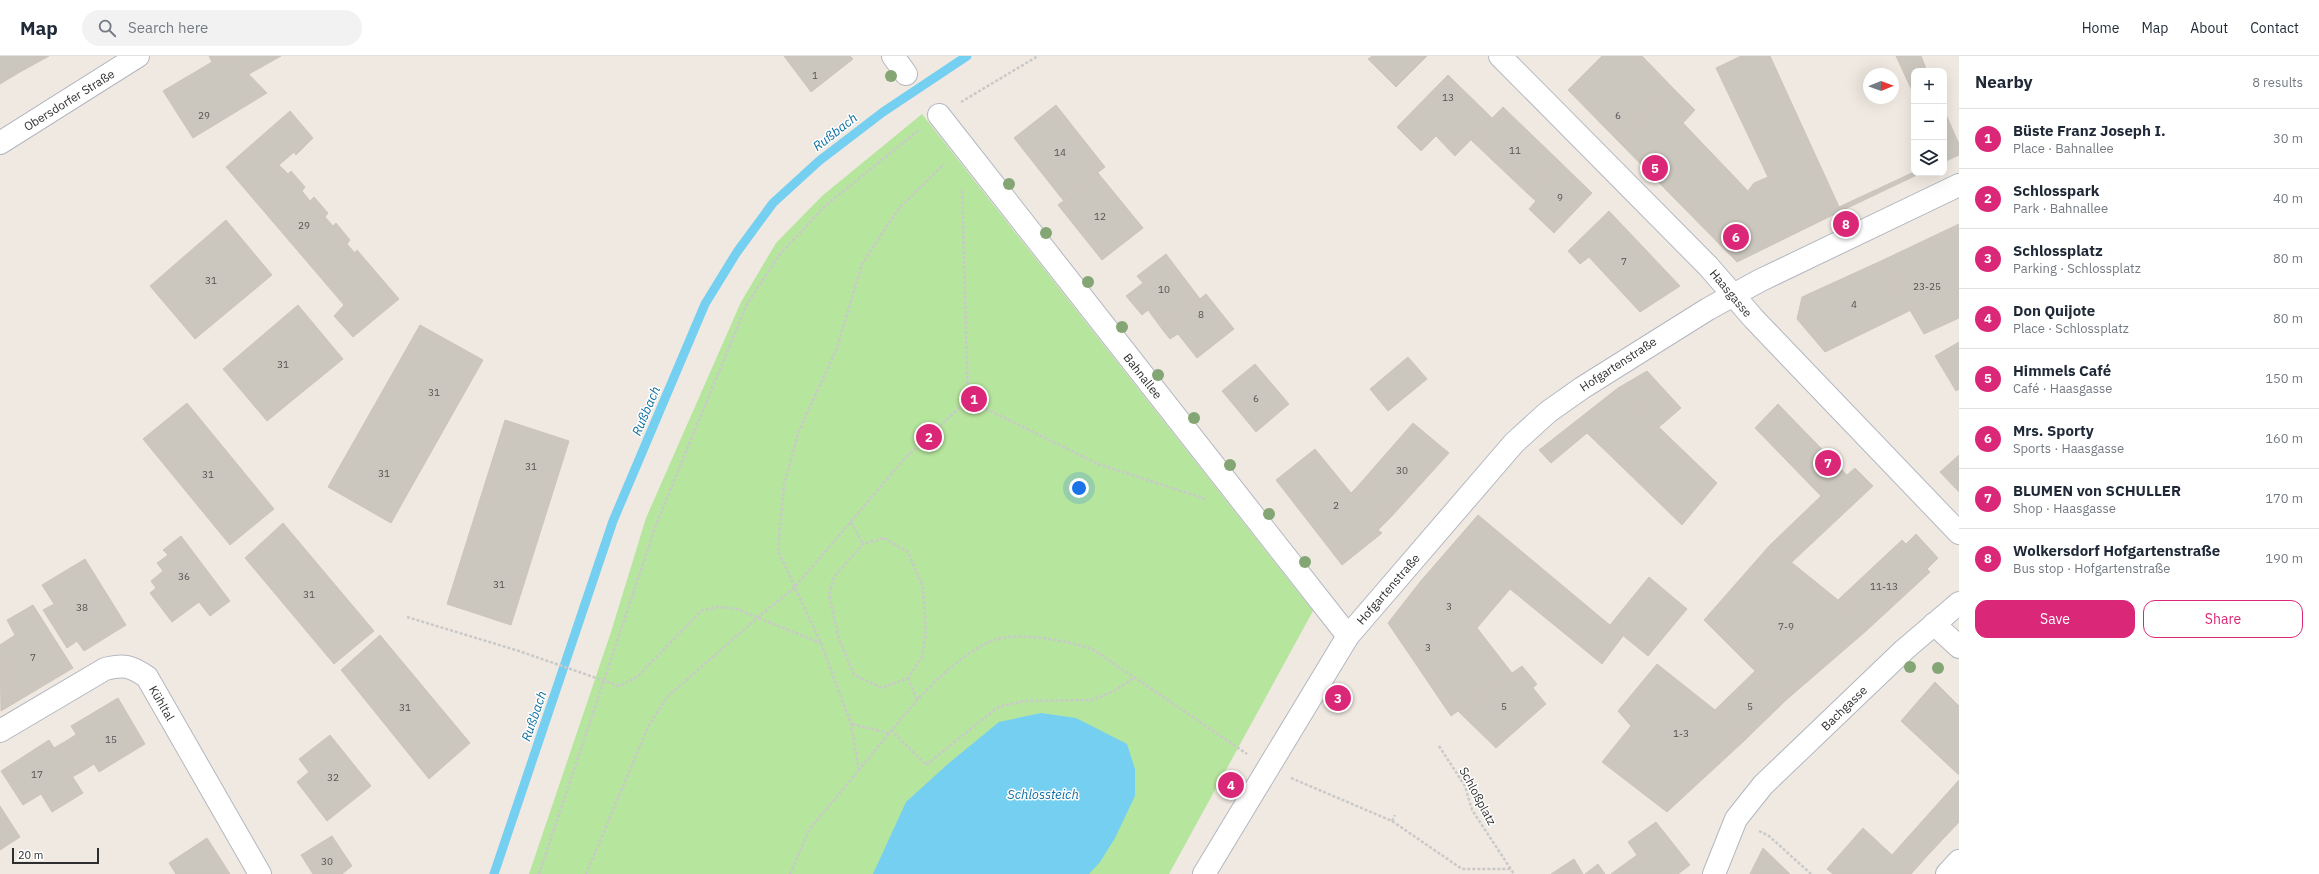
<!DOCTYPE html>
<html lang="en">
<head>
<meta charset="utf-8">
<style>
  :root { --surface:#fff; --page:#f2f2f3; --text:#1f2937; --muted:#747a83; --line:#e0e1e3; --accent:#db2777 }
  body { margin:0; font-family:"IBM Plex Sans",sans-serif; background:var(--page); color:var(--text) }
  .controls { position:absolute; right:12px; top:12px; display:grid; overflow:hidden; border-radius:8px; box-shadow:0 4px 16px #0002 }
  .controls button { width:36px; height:36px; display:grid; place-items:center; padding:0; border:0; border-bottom:1px solid var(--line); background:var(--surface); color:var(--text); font:20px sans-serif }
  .compass { position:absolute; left:1863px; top:12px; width:36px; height:36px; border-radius:50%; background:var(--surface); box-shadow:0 4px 16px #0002; rotate:89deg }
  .scale { position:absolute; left:12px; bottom:10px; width:87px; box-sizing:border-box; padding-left:4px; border:2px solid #2e2e2e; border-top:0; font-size:11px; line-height:14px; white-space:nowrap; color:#2e2e2e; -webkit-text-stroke:3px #fff; paint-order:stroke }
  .you { position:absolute; left:1079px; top:432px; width:14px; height:14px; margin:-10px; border:3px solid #fff; border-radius:50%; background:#1a73e8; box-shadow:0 0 0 6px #1a73e833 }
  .badge { display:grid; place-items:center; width:26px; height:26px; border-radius:50%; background:var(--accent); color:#fff; font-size:13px; font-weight:700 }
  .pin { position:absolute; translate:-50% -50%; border:2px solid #fff; box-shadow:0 1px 4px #0006 }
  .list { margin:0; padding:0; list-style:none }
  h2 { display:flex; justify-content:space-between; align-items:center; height:52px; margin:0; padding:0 16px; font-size:17px }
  h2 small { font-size:13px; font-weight:400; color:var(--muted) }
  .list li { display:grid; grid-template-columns:26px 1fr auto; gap:12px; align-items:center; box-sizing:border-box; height:60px; padding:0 16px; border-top:1px solid var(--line) }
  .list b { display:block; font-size:15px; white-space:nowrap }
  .list p { margin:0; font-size:13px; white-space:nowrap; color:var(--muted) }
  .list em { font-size:13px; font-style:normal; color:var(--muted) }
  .actions { display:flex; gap:8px; padding:12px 16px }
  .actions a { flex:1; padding:9px 0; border:1px solid var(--accent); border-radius:12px; text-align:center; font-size:14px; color:var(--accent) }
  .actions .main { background:var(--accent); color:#fff }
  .icon { flex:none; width:22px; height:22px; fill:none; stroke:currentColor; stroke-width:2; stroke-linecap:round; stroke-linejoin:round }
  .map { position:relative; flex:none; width:1959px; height:818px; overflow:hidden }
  header { display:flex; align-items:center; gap:24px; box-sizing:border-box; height:56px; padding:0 20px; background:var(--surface); border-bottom:1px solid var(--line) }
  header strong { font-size:19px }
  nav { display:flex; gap:22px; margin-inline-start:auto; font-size:14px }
  .search { width:280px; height:36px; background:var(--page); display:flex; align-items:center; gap:10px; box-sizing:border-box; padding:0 14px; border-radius:22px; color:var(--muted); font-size:15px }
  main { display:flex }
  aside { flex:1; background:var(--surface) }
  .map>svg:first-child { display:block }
  .green { fill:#b6e59e }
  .water { fill:#75cff0 }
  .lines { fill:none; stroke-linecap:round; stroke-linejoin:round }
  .stream { stroke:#75cff0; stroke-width:9 }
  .building { fill:#cbc7bf; stroke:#cbc5ba }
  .street-casing { stroke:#b4b7c1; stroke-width:24 }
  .secondary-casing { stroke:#b4b7c1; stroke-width:24 }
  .path { stroke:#c9c9c9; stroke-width:2.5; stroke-dasharray:3 2; stroke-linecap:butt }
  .street { stroke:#fff; stroke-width:22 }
  .secondary { stroke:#fff; stroke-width:22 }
  .tree { fill:#84a574 }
  .labels { text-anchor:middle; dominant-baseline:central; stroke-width:3; stroke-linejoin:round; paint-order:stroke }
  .number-label { font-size:10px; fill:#555452 }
  .street-label { font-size:12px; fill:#2e2e2e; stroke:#fff }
  .water-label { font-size:13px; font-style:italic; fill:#0d6fa3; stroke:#fff }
</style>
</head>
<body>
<header>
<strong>Map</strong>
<div class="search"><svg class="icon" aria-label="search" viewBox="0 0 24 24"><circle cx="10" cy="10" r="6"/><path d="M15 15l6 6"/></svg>Search here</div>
<nav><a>Home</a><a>Map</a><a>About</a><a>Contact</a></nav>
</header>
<main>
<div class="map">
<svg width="1959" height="818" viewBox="0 0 1959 818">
  <rect width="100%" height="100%" fill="#efe9e1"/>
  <polygon class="green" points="922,58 1313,555 1169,818 529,818 611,576 646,462 741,246 776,187 822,140"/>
  <polygon class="water" points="1041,657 1076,662 1127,688 1135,713 1135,740 1115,782 1100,806 1089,818 873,818 906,746 949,707 999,666"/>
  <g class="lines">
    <polyline class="stream" points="494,818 613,465 705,248 737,196 773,147 819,105 883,56 967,0"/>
  </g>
  <g class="building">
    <polygon points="0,0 11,0 20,16 0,28"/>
    <polygon points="11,0 49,0 20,16"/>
    <polygon points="209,0 231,0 267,37 193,82 163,35 212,6"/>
    <polygon points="231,0 281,0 249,18"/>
    <polygon points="784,0 850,0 853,3 811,36"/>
    <polygon points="1372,0 1427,0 1396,31 1368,3"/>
    <polygon points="1602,0 1642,0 1672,31 1618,85 1568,34"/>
    <polygon points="1741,0 1770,0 1841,155 1737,206 1618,85 1672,31 1695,54 1683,67 1748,135 1754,127 1768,121 1716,12"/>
    <polygon points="1896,0 1921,0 1927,15 1914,15 1914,39"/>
    <polygon points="1448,19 1492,62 1455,100 1436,80 1421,95 1397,71"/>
    <polygon points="1056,49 1105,111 1063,144 1014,82"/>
    <polygon points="1503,51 1558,104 1527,137 1471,84"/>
    <polygon points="1944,54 1959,88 1959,95 1944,102"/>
    <polygon points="290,55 313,82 296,99 294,96 279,109 288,118 291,115 305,131 302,135 310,145 314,141 328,157 325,161 333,170 336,167 350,184 347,188 355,197 357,194 399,243 353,281 334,260 344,249 226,111"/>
    <polygon points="1959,95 1959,99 1944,106 1944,102"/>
    <polygon points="1558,104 1592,137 1554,177 1529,153 1536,145 1527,137"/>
    <polygon points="1914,116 1921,117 1841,155 1839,151"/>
    <polygon points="1098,117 1143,172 1102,204 1058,149"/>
    <polygon points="1609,155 1680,230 1640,256 1589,201 1580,208 1568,195"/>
    <polygon points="226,164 272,219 195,283 150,230"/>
    <polygon points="1959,168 1959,262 1924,278 1881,205"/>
    <polygon points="1166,198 1200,243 1162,273 1148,254 1142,259 1126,240 1143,227 1137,220"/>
    <polygon points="1881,205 1911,254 1825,296 1797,263 1802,241"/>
    <polygon points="1206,238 1234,273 1197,302 1178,278 1170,283 1162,273"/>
    <polygon points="298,249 343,303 267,365 223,313"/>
    <polygon points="420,269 483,304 391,467 328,431"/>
    <polygon points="1959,286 1959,333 1956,335 1935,300"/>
    <polygon points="1408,301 1427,323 1388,355 1370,333"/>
    <polygon points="1255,308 1289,348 1256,376 1222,335"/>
    <polygon points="1647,315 1681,352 1659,371 1618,332"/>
    <polygon points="1618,332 1717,427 1682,469 1587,377 1551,407 1539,394"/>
    <polygon points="187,347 274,453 230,489 143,383"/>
    <polygon points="1778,348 1847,419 1855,412 1873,430 1792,506 1770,489 1821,440 1755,372"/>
    <polygon points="505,364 569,385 511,569 447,548"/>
    <polygon points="1413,367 1449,397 1391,461 1357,431"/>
    <polygon points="1315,393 1351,437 1357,431 1391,461 1378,474 1382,477 1342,509 1276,424"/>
    <polygon points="1959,399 1959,436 1940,416"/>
    <polygon points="1478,459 1623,580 1602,608 1510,533 1477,572 1512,617 1451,660 1388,567 1420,526"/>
    <polygon points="283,467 374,575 334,608 245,502"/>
    <polygon points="1916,478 1938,502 1927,513 1930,516 1866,575 1838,544 1902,484 1906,488"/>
    <polygon points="181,480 230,545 210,560 199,546 172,566 150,537 156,532 151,525 163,515 157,507 168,499 163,494"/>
    <polygon points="1770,489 1838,544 1866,575 1785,645 1704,564"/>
    <polygon points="85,503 126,569 84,595 77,585 67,592 43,554 54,548 42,529"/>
    <polygon points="1649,521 1687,553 1648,600 1610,569"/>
    <polygon points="33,549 73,612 1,655 0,589 15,579 7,564"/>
    <polygon points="380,579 470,687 429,723 341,614"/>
    <polygon points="1657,608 1715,654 1744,685 1667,756 1602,706 1631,670 1618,655"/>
    <polygon points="1522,610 1537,628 1533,632 1546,648 1496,692 1458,655"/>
    <polygon points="1756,614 1785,645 1744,685 1715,654"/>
    <polygon points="1935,626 1959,650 1959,719 1901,665"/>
    <polygon points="118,642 145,688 99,716 71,670"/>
    <polygon points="77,678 94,708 83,715 66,685"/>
    <polygon points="330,679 371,730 327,765 297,726 309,716 299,703"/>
    <polygon points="49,684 83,737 52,756 41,738 23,749 1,715"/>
    <polygon points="66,685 83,715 72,721 54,692"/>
    <polygon points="1959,724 1959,766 1928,799 1908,781"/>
    <polygon points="0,750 20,781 0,794"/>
    <polygon points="1656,766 1690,809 1678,818 1611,818 1637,799 1628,786"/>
    <polygon points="1863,772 1892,799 1908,781 1928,799 1911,818 1833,818 1827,813"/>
    <polygon points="332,780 352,810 342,818 313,818 301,799"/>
    <polygon points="207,782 230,818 176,818 169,807"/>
    <polygon points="1763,792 1790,818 1750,818"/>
    <polygon points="1574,803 1583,818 1551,818"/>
    <polygon points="1598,808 1605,818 1585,818"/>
  </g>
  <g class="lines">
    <defs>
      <g id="street">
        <polyline points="893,0 906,18"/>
        <polyline points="1500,0 1708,210 1754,263 1959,477"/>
        <polyline points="939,59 1348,580"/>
        <polyline points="1934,568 1959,591"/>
        <path d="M 0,675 L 105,613 C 124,608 131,610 147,621 L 260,818"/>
        <polyline points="1204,818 1348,580 1514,387 1548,356 1582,332 1708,253 1759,225 1959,129"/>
        <polyline points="1714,818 1736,763 1763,729 1904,594 1959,547"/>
        <polyline points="1947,818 1959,805"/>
      </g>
      <polyline id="secondary" points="0,87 138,0"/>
    </defs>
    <use href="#street" class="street-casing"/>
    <use href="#secondary" class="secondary-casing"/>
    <g class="path">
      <polyline points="961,46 1038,0"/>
      <polyline points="968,344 1098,408 1206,443"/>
      <polyline points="851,466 863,488"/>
      <polygon points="884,482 908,496 923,531 926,576 922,601 908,622 882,632 854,619 839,583 829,539 834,521 863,488"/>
      <polyline points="407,561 519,595 619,630 637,621 701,555 718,551 737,553 820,587"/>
      <polyline points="908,622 917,644"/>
      <polyline points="852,668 888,677"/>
      <polyline points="891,674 926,709 998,651 1024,645 1092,644 1114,635 1135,621"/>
      <polyline points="1439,690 1465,730 1472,754 1514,818"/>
      <polyline points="859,714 851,668 821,587 778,495 784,428 799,375 837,292 862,208 899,152 944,108"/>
      <polyline points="1291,722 1392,765 1462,813 1511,813"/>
      <polyline points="1392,765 1395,759"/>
      <polyline points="1759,775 1769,780 1811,818"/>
      <polyline points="539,818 657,466 747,248 780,198 826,149 919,74"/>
      <polyline points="586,818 648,671 667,641 756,563 794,532 906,401 968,344 962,132"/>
      <path d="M 790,818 L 809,774 L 917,644 C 938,622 969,592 997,583 C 1021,576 1071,585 1094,594 L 1247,698"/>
    </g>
    <use href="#street" class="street"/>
    <use href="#secondary" class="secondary"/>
  </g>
  <g class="tree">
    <circle cx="891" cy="20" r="6"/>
    <circle cx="1009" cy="128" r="6"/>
    <circle cx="1046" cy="177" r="6"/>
    <circle cx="1088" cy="226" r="6"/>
    <circle cx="1122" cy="271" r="6"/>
    <circle cx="1158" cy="319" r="6"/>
    <circle cx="1194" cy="362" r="6"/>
    <circle cx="1230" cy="409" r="6"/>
    <circle cx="1269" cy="458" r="6"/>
    <circle cx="1305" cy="506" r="6"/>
    <circle cx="1910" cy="611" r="6"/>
    <circle cx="1938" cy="612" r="6"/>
  </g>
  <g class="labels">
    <g class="number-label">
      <text x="815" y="19">1</text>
      <text x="1448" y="41">13</text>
      <text x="204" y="59">29</text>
      <text x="1618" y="59">6</text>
      <text x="1515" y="94">11</text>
      <text x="1060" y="96">14</text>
      <text x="1560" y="141">9</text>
      <text x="1100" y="160">12</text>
      <text x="304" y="169">29</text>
      <text x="1624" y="205">7</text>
      <text x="211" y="224">31</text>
      <text x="1927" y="230">23-25</text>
      <text x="1164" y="233">10</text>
      <text x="1854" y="248">4</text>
      <text x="1201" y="258">8</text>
      <text x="283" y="308">31</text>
      <text x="434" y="336">31</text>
      <text x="1256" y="342">6</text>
      <text x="531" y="410">31</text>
      <text x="1402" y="414">30</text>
      <text x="384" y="417">31</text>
      <text x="208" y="418">31</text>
      <text x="1336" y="449">2</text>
      <text x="184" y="520">36</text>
      <text x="499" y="528">31</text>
      <text x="1884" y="530">11-13</text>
      <text x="309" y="538">31</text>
      <text x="1449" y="550">3</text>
      <text x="82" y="551">38</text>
      <text x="1786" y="570">7-9</text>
      <text x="1428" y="591">3</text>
      <text x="33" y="601">7</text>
      <text x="1504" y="650">5</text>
      <text x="1750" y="650">5</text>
      <text x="405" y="651">31</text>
      <text x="1681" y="677">1-3</text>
      <text x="111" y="683">15</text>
      <text x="37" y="718">17</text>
      <text x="333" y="721">32</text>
      <text x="327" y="805">30</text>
    </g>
    <g class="street-label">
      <text transform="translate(69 44) rotate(-32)">Obersdorfer Straße</text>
      <text transform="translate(1731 237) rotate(50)">Haasgasse</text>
      <text transform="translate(1618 308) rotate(-33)">Hofgartenstraße</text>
      <text transform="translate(1143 320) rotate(52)">Bahnallee</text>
      <text transform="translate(1388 533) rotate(-49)">Hofgartenstraße</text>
      <text transform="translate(162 647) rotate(60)">Kühltal</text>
      <text transform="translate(1844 652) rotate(-44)">Bachgasse</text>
      <text transform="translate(1478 740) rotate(62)">Schloßplatz</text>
    </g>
    <g class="water-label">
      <text transform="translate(835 76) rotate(-38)">Rußbach</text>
      <text transform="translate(646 355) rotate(-67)">Rußbach</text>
      <text transform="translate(534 660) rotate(-71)">Rußbach</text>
      <text x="1043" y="738">Schlossteich</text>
    </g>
  </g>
</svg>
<div class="controls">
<button>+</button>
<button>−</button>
<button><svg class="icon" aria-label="layers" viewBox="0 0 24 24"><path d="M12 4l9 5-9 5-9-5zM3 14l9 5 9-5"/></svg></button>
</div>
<svg class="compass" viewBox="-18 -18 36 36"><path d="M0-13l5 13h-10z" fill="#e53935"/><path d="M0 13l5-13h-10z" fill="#747a83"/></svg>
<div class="scale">20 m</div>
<div class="you"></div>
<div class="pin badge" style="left:974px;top:343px">1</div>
<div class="pin badge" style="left:929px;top:381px">2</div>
<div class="pin badge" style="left:1338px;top:642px">3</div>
<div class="pin badge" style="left:1231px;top:729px">4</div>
<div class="pin badge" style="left:1655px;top:112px">5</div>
<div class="pin badge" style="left:1736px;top:181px">6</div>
<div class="pin badge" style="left:1828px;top:407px">7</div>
<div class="pin badge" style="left:1846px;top:168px">8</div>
</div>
<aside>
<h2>Nearby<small>8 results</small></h2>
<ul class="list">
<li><span class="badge">1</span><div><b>Büste Franz Joseph I.</b><p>Place · Bahnallee</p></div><em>30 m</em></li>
<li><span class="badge">2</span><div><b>Schlosspark</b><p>Park · Bahnallee</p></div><em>40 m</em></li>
<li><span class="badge">3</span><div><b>Schlossplatz</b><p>Parking · Schlossplatz</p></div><em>80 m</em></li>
<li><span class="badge">4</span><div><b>Don Quijote</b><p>Place · Schlossplatz</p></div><em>80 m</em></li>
<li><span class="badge">5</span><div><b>Himmels Café</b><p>Café · Haasgasse</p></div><em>150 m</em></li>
<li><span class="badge">6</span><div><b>Mrs. Sporty</b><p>Sports · Haasgasse</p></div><em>160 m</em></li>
<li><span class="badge">7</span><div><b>BLUMEN von SCHULLER</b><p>Shop · Haasgasse</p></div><em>170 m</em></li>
<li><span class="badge">8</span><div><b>Wolkersdorf Hofgartenstraße</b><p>Bus stop · Hofgartenstraße</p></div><em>190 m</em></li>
</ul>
<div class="actions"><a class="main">Save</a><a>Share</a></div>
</aside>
</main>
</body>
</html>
